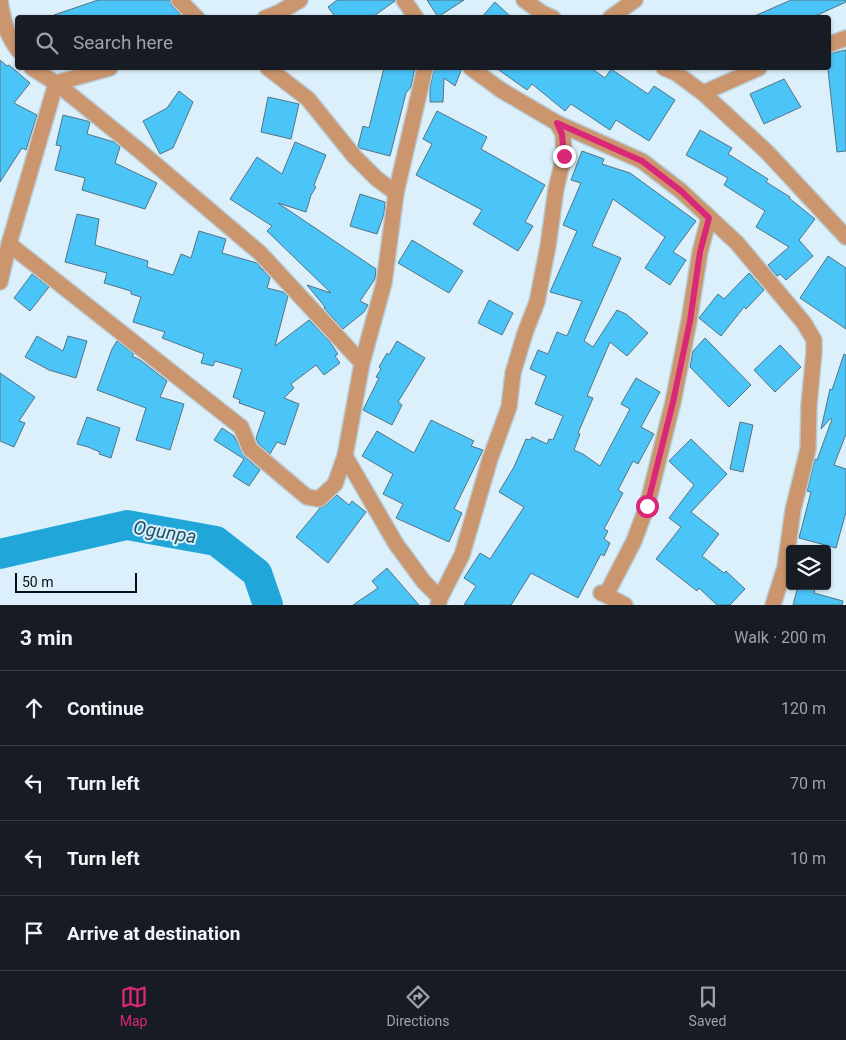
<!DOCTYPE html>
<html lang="en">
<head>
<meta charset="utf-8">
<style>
  :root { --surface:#171b24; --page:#20242c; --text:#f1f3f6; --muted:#9ea1a6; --line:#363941; --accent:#db2777 }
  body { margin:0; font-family:Roboto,sans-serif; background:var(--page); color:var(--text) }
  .controls { position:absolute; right:15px; bottom:15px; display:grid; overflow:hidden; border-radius:5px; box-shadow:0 1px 4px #0004 }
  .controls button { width:45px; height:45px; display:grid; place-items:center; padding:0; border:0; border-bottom:1px solid var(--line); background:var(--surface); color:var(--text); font:25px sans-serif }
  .scale { position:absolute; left:15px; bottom:12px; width:122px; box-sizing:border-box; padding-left:5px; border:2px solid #040e14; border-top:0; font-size:14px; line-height:18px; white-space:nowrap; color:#040e14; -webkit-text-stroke:4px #dcf0fb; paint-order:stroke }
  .stop { position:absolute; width:15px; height:15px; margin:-11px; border:4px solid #db2777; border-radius:50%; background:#fff }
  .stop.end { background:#db2777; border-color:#fff; box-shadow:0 1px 5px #0008 }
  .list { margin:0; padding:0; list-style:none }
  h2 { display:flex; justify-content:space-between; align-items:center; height:65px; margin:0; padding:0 20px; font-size:21px }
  h2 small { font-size:16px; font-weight:400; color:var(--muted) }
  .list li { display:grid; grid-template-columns:32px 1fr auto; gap:15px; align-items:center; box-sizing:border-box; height:75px; padding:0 20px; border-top:1px solid var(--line) }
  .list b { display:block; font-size:19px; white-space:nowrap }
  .list em { font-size:16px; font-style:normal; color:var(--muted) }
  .icon { flex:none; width:28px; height:28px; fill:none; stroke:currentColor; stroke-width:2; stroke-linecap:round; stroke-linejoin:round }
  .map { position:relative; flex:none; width:846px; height:605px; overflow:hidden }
  .search { position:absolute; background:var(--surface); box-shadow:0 1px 4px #0004; left:15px; right:15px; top:15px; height:55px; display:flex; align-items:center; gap:12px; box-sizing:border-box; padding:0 18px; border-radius:5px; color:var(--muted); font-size:19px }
  .sheet { height:365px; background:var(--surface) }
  nav { display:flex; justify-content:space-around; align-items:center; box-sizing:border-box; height:70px; border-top:1px solid var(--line); background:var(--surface); font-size:14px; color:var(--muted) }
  nav a { display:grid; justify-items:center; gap:2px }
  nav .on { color:var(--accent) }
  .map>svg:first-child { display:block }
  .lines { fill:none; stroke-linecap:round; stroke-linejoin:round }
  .river { stroke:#20a6d8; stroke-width:30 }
  .building { fill:#4bc4f7; stroke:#557483 }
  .minor-casing { stroke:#b9ccd6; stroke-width:18 }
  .minor { stroke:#cb956d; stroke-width:15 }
  .route { stroke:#db2777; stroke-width:6 }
  .labels { text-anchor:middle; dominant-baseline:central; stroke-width:4; stroke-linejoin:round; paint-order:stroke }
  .water-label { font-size:19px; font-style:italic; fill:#205167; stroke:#dcf0fb }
</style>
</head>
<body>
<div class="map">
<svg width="846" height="605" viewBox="0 0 846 605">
  <rect width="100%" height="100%" fill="#dcf0fb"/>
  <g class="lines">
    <polyline class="river" points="0,554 127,525 216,541 257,573 268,605"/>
  </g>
  <g class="building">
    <polygon points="98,0 170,0 172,6 180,14 181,18 54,18 54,15"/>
    <polygon points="337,0 395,0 395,1 371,18 336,18 328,7"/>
    <polygon points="427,0 464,0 438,17"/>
    <polygon points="791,0 846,0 846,2 811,18 750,18"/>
    <polygon points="495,2 512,18 481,18"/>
    <polygon points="846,50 846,151 837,152 828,70 828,54"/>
    <polygon points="0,60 7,66 9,65 30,83 14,103 37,115 26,150 22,148 0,182"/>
    <polygon points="384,68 415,68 411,87 406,93 390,156 359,148 358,146 363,126 369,128"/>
    <polygon points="434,68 462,68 455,86 444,78 443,102 430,102 430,88"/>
    <polygon points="496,68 591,68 605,78 611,69 648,94 654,86 675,100 649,141 616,120 610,130 571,104 565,111 532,84 527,90"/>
    <polygon points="784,79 801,107 764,124 750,94"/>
    <polygon points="179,91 193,102 173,148 160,154 143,121 167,108"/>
    <polygon points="268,97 299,104 291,139 261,132"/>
    <polygon points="437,111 487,137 481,149 545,185 525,222 533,226 518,251 473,224 482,210 416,175 432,144 423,139"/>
    <polygon points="63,115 87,121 90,122 87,134 114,142 120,147 115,163 157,183 145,209 82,190 85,178 55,170 61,146 56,145"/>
    <polygon points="700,130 732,148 728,154 768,179 766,182 790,197 789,198 815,219 799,240 813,256 786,280 780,274 777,276 768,265 789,247 756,227 765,211 724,185 728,178 686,155"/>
    <polygon points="295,142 326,155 314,185 316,187 311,195 306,212 278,203 376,269 375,279 360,301 368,305 364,312 343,329 324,308 325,307 307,285 331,293 267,231 272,226 230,199 257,157 282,174"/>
    <polygon points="582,151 604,159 602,164 630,173 696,221 673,252 686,260 670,285 645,268 665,237 613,199 592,246 621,258 584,341 593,347 617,310 626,314 648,333 627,356 610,342 587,396 593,398 578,433 580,434 574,450 583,454 600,466 630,409 621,404 636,378 660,392 641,427 654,434 638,464 633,461 618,490 623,493 604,529 608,531 604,539 610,543 604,556 601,554 578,598 531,573 511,605 464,605 476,586 464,578 480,553 490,559 524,507 499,492 514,467 526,439 530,440 532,437 547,444 549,439 553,440 563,416 535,404 546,376 530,369 538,350 548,354 557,332 567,336 582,301 550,292 577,231 563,225 581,183 571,180"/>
    <polygon points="360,194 385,202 384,214 377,234 350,226"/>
    <polygon points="77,214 99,219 95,245 148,261 147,267 173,275 181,254 191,258 199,231 226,239 222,253 257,263 260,267 260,268 262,269 270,278 267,288 283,292 288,296 275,346 309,320 329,341 338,354 335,356 340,363 324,375 316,365 291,384 294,388 284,398 299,404 285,445 277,442 270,454 258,443 256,438 265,412 239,403 240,400 233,397 242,369 215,361 213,366 201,363 204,354 162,338 165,332 133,322 141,297 131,294 131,291 104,283 107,273 65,262"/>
    <polygon points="412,240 463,271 449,293 398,263"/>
    <polygon points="828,256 846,268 846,329 800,298"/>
    <polygon points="749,273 764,290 746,309 744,307 721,336 699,318 718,294 724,299"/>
    <polygon points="32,274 49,287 30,311 14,298"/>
    <polygon points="489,300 513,313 502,335 478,323"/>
    <polygon points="37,336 63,351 68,336 87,341 76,378 49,370 25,357"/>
    <polygon points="705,338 751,385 729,407 690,367 693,351"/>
    <polygon points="117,341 134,354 132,356 140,360 167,381 160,397 184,404 170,450 136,440 146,408 97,390 112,349"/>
    <polygon points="397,341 425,358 398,402 402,405 392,425 363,410 379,378 376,377 381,369 379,367 387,353 389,355"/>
    <polygon points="780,345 801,367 775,392 754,370"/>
    <polygon points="844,354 846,355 846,434 834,465 846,469 846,512 836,548 799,538 811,492 807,491 815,459 817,460 832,419 830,419 821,429 830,389 832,390"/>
    <polygon points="0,373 35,397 19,421 25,423 14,447 0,441"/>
    <polygon points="87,417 120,428 111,458 99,454 100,452 88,447 77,444"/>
    <polygon points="431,420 474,441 471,446 483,450 454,509 462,513 449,542 396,518 403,504 383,494 393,474 362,456 377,431 414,453"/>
    <polygon points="740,422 753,425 743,472 730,469"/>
    <polygon points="222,428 234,436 244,456 260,470 249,486 233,476 244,459 214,440"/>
    <polygon points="691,439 727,474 691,512 719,534 702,556 724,573 726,571 745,589 730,605 717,605 699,588 697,591 656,559 681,527 669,518 694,485 669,461"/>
    <polygon points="337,495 349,505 352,501 366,512 328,563 296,537 320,508 325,506"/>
    <polygon points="387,568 419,605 353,605 378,588 372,581"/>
    <polygon points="798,586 816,586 814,593 843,601 842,605 793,605"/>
  </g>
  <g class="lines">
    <defs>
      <g id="minor">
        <polyline points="179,0 197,18"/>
        <polyline points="404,0 416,18"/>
        <polyline points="524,0 542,13 553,18"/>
        <path d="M 0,1 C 4,22 5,32 18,50"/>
        <polyline points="265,18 280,12 300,0"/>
        <polyline points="610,18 635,0"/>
        <polyline points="828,45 846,38"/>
        <polyline points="32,68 56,83 135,147 260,253 362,363"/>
        <polyline points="268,68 308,99 354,156 377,179 396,193"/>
        <polyline points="425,68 396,193 384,283 362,363 345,456 396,544 424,582 440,598"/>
        <polyline points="471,68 501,90 557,123 642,161 681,191 737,243 804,323 814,340 814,352 809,405 808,449 793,510 785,567 773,605"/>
        <polyline points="664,68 676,73 703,93 767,152 846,237"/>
        <polyline points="56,83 110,68"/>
        <polyline points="703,93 759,68"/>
        <polyline points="9,244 241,427 250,449 307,497 319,499 335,484 345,456"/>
        <polyline points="0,282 9,244 56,83"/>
        <polyline points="601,593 606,595 634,541 647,506 673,402 689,321 700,252 709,218"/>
        <polyline points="606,595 625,605"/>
        <polyline points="438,605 440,598 462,555 490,459 509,407 513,373 525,333 537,302 548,246 556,189 564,156 563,134 557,123"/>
      </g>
    </defs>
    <use href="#minor" class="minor-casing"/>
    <use href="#minor" class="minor"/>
  </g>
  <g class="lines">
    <polyline class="route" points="564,156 562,134 557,123 642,161 681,191 709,218 700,252 690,321 673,402 647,506"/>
  </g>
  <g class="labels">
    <g class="water-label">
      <text transform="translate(165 532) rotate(9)">Ogunpa</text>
    </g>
  </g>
</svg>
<div class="controls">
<button><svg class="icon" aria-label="layers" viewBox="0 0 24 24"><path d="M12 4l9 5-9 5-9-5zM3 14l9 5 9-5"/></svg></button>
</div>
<div class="scale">50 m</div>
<div class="stop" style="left:647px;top:506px"></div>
<div class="stop end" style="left:564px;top:156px"></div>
<div class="search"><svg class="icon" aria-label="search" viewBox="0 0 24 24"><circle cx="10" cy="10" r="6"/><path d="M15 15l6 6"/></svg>Search here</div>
</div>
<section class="sheet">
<h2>3 min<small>Walk · 200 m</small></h2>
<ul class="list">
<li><svg class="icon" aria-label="ahead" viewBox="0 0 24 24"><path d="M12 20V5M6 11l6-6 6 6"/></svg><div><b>Continue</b></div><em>120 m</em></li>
<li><svg class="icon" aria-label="left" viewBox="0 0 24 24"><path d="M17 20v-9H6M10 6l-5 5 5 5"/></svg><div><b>Turn left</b></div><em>70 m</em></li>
<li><svg class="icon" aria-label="left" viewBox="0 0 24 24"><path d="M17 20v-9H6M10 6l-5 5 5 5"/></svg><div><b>Turn left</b></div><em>10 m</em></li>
<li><svg class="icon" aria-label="arrive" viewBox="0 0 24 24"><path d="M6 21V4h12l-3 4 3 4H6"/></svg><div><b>Arrive at destination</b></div></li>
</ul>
</section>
<nav>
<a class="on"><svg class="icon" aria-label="map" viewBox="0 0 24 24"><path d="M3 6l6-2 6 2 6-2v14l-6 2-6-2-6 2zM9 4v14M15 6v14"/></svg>Map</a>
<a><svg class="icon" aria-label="directions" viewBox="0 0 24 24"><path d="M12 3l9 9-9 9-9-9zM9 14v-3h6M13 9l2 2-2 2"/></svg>Directions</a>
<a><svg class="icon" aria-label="saved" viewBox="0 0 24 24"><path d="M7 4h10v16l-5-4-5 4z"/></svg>Saved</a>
</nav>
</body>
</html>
